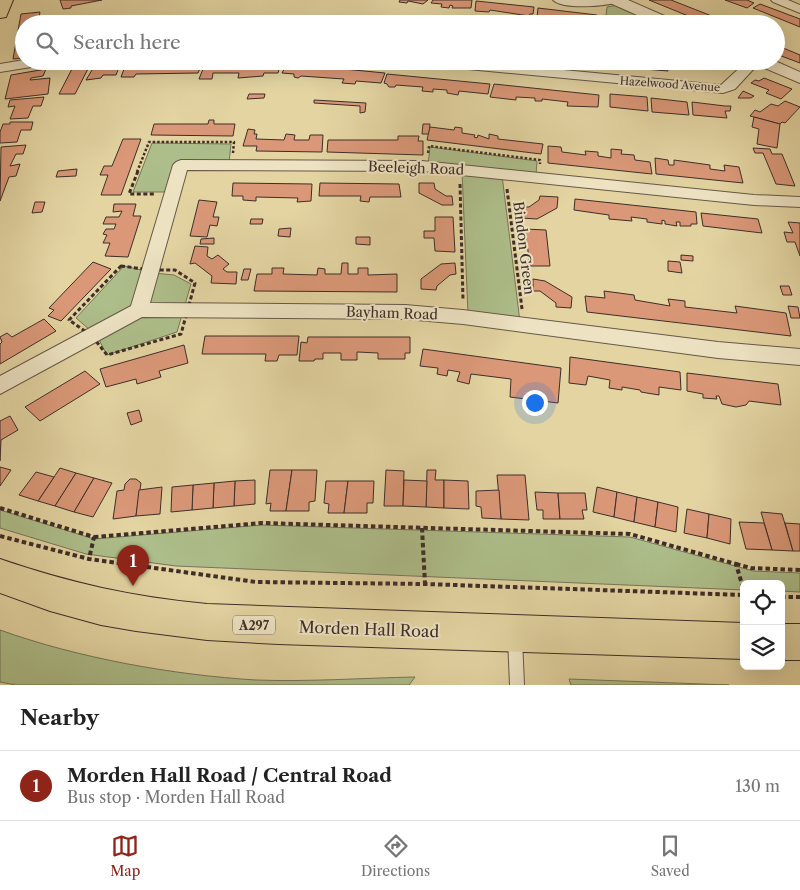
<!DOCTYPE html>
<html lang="en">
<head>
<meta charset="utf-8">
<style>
  :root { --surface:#fff; --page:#f6f6f6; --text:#222; --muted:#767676; --line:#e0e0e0; --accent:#8f2418 }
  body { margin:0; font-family:"Libre Caslon Text",serif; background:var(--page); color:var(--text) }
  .controls { position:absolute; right:15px; bottom:15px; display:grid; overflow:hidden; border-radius:8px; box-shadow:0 5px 20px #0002 }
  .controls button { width:45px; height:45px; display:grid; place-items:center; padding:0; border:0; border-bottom:1px solid var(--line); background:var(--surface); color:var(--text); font:25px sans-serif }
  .you { position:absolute; left:534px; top:402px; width:18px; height:18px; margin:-12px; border:4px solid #fff; border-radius:50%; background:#1a73e8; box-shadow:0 0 0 8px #1a73e833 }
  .badge { display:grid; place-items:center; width:32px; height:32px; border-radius:50%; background:var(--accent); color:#fff; font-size:16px; font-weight:700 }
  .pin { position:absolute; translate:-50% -41px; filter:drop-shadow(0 1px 2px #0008) }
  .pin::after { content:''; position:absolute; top:26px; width:18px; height:15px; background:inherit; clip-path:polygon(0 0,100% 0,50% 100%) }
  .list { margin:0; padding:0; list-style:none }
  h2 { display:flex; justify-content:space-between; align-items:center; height:65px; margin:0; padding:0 20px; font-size:21px }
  h2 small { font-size:16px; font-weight:400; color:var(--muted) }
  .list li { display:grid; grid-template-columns:32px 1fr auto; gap:15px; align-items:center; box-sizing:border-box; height:70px; padding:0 20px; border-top:1px solid var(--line) }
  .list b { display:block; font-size:19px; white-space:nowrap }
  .list p { margin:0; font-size:16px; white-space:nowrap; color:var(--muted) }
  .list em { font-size:16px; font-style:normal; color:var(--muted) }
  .icon { flex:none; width:28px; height:28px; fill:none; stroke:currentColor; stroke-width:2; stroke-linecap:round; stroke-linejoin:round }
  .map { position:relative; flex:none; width:800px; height:685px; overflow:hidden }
  .search { position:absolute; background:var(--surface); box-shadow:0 5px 20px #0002; left:15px; right:15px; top:15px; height:55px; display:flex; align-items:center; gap:12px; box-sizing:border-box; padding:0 18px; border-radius:28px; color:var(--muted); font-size:19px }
  .sheet { height:135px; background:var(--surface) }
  nav { display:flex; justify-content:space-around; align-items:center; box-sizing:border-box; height:70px; border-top:1px solid var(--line); background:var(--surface); font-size:14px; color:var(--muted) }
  nav a { display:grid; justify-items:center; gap:2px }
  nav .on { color:var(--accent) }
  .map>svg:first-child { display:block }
  .green { fill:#adbe8a; stroke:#767659 }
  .building { fill:#da9878; stroke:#3e2e28 }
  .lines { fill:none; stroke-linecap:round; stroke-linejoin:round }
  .service-casing { stroke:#675846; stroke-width:2 }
  .minor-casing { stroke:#675846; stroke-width:2 }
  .tertiary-casing { stroke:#675846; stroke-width:2 }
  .primary-casing { stroke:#3e2e28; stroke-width:2 }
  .trunk-casing { stroke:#3e2e28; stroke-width:2 }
  .path-far2 { stroke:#3e2e28; stroke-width:2.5; stroke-dasharray:2.5 2; stroke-linecap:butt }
  .path-far1 { stroke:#3e2e28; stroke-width:3; stroke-dasharray:4 2.5; stroke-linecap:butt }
  .path { stroke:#3e2e28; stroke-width:4; stroke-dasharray:4.5 3; stroke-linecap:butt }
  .service { fill:#ede3c3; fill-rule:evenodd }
  .minor { fill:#ede3c3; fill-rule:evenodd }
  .tertiary { fill:#ede3c3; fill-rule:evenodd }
  .primary { fill:#e3d4a2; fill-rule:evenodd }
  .trunk { fill:#e3d4a2; fill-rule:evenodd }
  .labels { text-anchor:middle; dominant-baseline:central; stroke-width:4; stroke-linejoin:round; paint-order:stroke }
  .far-street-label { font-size:11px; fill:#3e2e28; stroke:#ede3c3 }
  .shield { fill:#ede3c3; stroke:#726456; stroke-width:1 }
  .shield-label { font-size:12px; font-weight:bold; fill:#3e2e28 }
  .street-label { font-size:14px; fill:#3e2e28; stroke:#ede3c3 }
  .near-street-label { font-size:16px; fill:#3e2e28; stroke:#ede3c3 }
</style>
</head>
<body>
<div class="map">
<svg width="800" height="685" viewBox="0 0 800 685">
  <rect width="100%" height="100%" fill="#e3d4a2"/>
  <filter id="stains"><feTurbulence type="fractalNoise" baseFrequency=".004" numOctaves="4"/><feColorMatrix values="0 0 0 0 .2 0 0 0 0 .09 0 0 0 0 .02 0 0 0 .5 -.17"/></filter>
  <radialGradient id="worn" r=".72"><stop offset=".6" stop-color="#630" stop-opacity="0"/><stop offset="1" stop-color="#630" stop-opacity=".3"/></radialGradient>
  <g class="green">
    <polygon points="618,5 647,18 640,23 606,15 607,7"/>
    <polygon points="152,143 231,144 229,163 180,164 170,192 133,192"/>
    <polygon points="430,147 537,161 536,175 428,165"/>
    <polygon points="462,171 502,175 520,322 468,314"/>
    <polygon points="124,266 154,273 174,275 191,284 177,332 107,355 97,336 76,318"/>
    <polygon points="0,510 94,539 262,525 630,537 753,571 800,573 800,592 781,591 781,584 744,584 744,590 176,566 86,554 0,528"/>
    <path d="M 0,630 C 78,658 173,675 256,680 C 307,682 363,678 415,677 L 409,685 L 16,685 L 0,682 Z"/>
    <polygon points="569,679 729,685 571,685"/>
  </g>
  <g class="building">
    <polygon points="60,0 102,0 71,6 71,8 63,9"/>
    <polygon points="400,0 428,0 423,4 408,1 407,3 399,2"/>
    <polygon points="433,0 472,0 471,8 452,8 453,6 450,5 449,8 441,7 442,4 431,3"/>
    <polygon points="649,0 671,0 727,22 708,24"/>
    <polygon points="725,0 747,0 754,3 747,8"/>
    <polygon points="476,1 534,7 533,14 530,14 529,16 490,10 489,12 475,11"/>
    <polygon points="760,4 800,19 800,27 753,8"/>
    <polygon points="538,8 597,15 597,22 574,19 574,21 546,16 545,18 537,17"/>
    <polygon points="40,12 38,24 24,24 24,58 13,59 21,14"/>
    <polygon points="605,18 628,24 601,24"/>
    <polygon points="776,45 800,55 800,63 776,54"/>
    <polygon points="586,61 611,61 611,65 585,63"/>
    <polygon points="632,61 666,64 668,71 632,68"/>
    <polygon points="703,61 725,61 728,62 720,68"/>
    <polygon points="288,62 293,63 292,64 385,73 381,83 356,81 355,84 342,83 344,79 301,76 298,78 294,77 294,74 282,73"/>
    <polygon points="281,63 278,73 264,73 263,76 238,78 239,73 213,73 212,79 199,79 205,64"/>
    <polygon points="126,64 202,64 198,73 136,74 134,77 121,77"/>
    <polygon points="95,65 120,65 116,75 103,75 101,78 86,80"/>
    <polygon points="73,67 89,67 75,94 59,94"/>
    <polygon points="46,69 43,76 31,78 30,80 50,78 48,94 5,99 11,75"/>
    <polygon points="387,74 490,84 488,94 459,91 458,95 447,93 447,90 433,89 433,92 422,91 423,87 396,85 395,87 389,87 387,84 384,83"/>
    <polygon points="764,78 792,89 781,99 766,93 769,90 751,83 755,80 759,81"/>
    <polygon points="494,84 599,95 598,107 567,106 568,102 542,99 542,101 535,101 535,98 516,97 516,100 490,97"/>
    <polygon points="743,91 754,96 751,98 738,98"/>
    <polygon points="249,94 265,94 264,98 247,99"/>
    <polygon points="610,94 647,97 648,111 610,107"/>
    <polygon points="44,97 41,106 33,106 28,118 10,119 15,106 8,107 10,100"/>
    <polygon points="651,98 687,102 689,115 652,112"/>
    <polygon points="314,100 366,103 365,112 360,113 360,106 314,103"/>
    <polygon points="785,101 800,107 785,123 782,122 780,124 750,116 755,110 760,112 771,104 778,106"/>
    <polygon points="692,102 725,106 731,106 730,111 725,111 727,118 693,115"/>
    <polygon points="754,117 780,124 777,148 757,144 759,129 752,127"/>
    <polygon points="209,120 214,120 214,124 235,124 233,136 151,135 154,124 208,124"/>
    <polygon points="10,122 33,122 31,130 21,130 17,142 0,143 0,132 3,124 10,124"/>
    <polygon points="423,124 430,124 429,134 422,134"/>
    <polygon points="430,127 454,130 455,127 462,128 462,133 475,135 474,137 477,138 478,135 489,139 489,134 498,136 498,139 543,144 541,154 427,140"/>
    <polygon points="248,129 255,130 254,134 257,134 256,139 284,140 286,134 295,135 294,140 309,140 310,135 323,135 322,152 256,151 257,146 243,146"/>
    <polygon points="398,136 419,136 418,141 423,141 423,155 327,152 328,140 398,140"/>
    <polygon points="123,139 141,139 121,195 101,195 108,175 100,175 104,166 112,166"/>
    <polygon points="26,145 23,154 16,154 10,166 20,164 16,176 9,177 0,201 1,147"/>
    <polygon points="548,146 561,147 562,152 586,155 585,151 598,152 598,156 611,158 611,149 622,150 621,154 634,155 635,160 650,162 652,174 548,163"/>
    <polygon points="753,148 770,149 772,154 782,154 795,186 776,184 763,153 755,153"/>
    <polygon points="655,158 668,160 669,165 674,165 674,160 710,165 710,169 725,171 724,165 739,167 743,183 656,174"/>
    <polygon points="77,169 76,176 56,177 58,171"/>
    <polygon points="233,183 312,184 311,201 297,202 298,198 256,197 256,201 243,200 243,196 232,196"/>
    <polygon points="320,183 399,184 401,197 370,197 369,202 360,201 361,196 319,196"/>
    <polygon points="419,183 434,183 435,189 446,196 452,196 453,205 442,205 419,193"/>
    <polygon points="540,196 558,197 557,208 537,219 521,218 520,207 529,207 539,200"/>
    <polygon points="575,199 696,212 697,224 691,224 691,226 680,226 680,222 676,222 677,226 665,224 665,221 662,220 662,224 647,222 647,219 631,217 632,221 609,219 609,215 574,210"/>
    <polygon points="199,200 217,202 213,217 219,217 217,226 210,225 207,237 190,236"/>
    <polygon points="35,202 45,202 42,212 32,213"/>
    <polygon points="114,204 136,204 133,216 141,216 128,257 105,256 110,243 103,243 107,235 103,234 106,229 114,229 116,224 103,224 106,217 119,217 122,211 113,212"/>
    <polygon points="701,213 758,219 762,233 703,226"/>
    <polygon points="435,217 453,217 455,252 435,251 434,238 424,238 424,231 435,231"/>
    <polygon points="251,219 263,219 262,224 250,224"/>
    <polygon points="788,222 800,223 800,256 795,242 787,242 784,232 793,233"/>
    <polygon points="291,228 290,237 278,236 279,229"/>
    <polygon points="525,229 546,230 550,266 530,266"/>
    <polygon points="356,237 370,237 370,245 356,244"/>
    <polygon points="214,238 214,244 200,244 201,239"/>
    <polygon points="195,246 208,247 207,256 212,259 218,255 229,264 223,269 227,272 237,272 236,284 211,283 212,276 195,263 190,264"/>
    <polygon points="681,255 693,256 693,261 681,260"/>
    <polygon points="668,261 680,262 682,273 668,271"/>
    <polygon points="93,262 111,269 61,321 48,316 54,310 49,308"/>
    <polygon points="342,263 348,263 348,274 358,274 358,268 368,268 368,275 397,274 397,292 254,291 257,274 272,274 272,268 284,268 283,274 317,275 318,268 325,269 325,274 341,274"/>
    <polygon points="455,263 456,274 450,275 437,286 436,290 421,289 421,279 441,264"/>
    <polygon points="244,269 251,269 248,280 241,280"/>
    <polygon points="533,279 545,281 572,297 571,308 556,307 556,303 540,291 533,291"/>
    <polygon points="780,286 789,286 792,295 783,295"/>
    <polygon points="604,291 634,295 635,300 670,306 668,299 685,301 685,307 737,313 735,306 786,313 791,336 587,312 585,296 605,298"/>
    <polygon points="788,306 798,307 800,318 791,318"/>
    <polygon points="44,319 56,331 0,364 0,344 2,342 0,337 7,333 12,337"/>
    <polygon points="205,336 299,336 297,355 279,355 277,361 265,361 266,354 202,354"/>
    <polygon points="308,337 410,337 410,353 405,353 405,359 378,359 378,353 357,352 357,360 341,360 341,353 323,353 323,359 315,359 314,361 299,361 301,342 307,343"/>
    <polygon points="184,345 188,363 159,371 161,377 137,384 136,379 106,387 100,369"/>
    <polygon points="423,349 561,368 558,403 510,397 511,379 471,374 469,384 457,381 460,372 448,370 447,376 437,374 438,368 420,366"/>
    <polygon points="570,357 680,372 681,390 659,387 659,395 641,392 640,390 622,387 622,390 609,388 610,380 588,376 586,385 569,383"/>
    <polygon points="85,371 100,384 40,421 25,407"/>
    <polygon points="687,373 778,384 781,405 749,401 746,405 736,407 722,404 719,396 716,396 717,399 703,398 703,394 687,391"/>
    <polygon points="139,410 142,421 131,425 127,413"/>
    <polygon points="10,416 18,430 1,440 0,461 0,421"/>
    <polygon points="0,467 11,470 0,486"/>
    <polygon points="60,468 76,473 55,506 38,501"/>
    <polygon points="270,470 292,470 286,511 270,511 271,503 266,504"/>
    <polygon points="292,470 317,470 315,501 309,502 309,511 286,511"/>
    <polygon points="386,470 404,471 403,506 384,506"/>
    <polygon points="427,470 436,470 435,480 444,480 444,508 426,507"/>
    <polygon points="36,472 54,477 38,501 19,495"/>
    <polygon points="76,473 94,478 74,512 55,506"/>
    <polygon points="497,475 525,475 529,520 501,519"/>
    <polygon points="94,478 112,483 93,517 74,512"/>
    <polygon points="130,479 136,479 141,483 136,516 113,519 117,491 124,490 125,484"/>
    <polygon points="255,480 255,504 234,506 235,481"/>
    <polygon points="404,480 427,481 426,507 403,506"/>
    <polygon points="444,480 468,481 469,509 444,508"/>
    <polygon points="235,481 234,506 213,508 214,483"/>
    <polygon points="326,481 348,481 344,513 328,513 329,504 324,503"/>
    <polygon points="348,481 374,481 373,503 367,503 367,513 344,513"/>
    <polygon points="214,483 213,508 192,510 193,485"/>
    <polygon points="193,485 192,510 171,512 172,487"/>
    <polygon points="162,487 160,514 136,516 139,490"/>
    <polygon points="597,487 617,492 614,517 593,512"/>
    <polygon points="499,490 501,519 482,518 481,507 476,506 476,491"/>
    <polygon points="535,492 558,493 560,519 543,519 543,510 537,510"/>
    <polygon points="617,492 637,497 634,522 614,517"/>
    <polygon points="558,493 585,493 587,510 582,510 584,519 560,519"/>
    <polygon points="637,497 658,502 655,527 634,522"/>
    <polygon points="658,502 678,507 676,532 655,527"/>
    <polygon points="687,509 709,514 707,538 684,533"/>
    <polygon points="761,512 782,514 793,551 772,550"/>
    <polygon points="709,514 731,519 730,544 707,538"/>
    <polygon points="739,522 764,523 772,550 746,549"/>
    <polygon points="785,523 800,524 800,551 793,551"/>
  </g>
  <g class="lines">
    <defs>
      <polygon id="service" points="515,631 520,633 522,638 524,685 510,685 508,638 510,633"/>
      <g id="minor">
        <path d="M 553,0 L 621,0 L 619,2 C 606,6 563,10 553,0 Z"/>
        <polygon points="771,0 788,0 800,5 800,13 773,2"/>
        <polygon points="24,60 24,61 50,61 44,65 0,72 0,64"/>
        <polygon points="419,61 469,61 721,85 747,61 761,61 735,89 723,93 425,65"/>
        <polygon points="181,160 422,161 754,195 800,197 800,207 754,205 422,171 187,170 150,303 405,305 463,310 718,342 800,349 800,365 718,358 463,324 405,319 142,317 0,394 0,376 131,306 173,165 176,162"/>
      </g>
      <g id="tertiary">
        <polygon points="608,0 628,0 676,21 679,24 657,24 610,3"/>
        <polygon points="753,61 775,61 800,72 800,83 755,64"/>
      </g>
      <polygon id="primary" points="0,0 13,0 6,17 0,18"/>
      <g id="trunk">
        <path d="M 0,559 C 70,583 133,597 207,604 L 744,623 L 744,659 L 278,644 L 207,640 L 136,631 L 101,625 L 50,611 L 0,593 Z"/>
        <rect x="781" y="624" width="19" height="36"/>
      </g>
    </defs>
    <use href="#service" class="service-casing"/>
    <use href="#minor" class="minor-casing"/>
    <use href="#tertiary" class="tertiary-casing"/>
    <use href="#primary" class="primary-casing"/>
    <use href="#trunk" class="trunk-casing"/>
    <g class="path-far2">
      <polyline points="603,16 619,19"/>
      <polyline points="428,153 429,146 540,160 540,164"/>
      <polyline points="137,172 149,142 234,142 233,153"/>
    </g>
    <g class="path-far1">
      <polyline points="138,171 129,194 156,194"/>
      <polyline points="460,184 463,300"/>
      <polyline points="507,189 522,309"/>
      <polygon points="121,266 151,270 175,270 195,283 181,334 107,355 92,336 69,320"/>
    </g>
    <g class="path">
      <polyline points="0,508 94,537 89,559"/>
      <polyline points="422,528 425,584"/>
      <polyline points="0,536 89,559 256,582 425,584 744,595"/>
      <polyline points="94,537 262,523 630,534 736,564 744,591"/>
      <polyline points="736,564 751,568 800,570"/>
      <polyline points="781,597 800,597"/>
    </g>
    <use href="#service" class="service"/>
    <use href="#minor" class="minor"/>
    <use href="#tertiary" class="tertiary"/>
    <use href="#primary" class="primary"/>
    <use href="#trunk" class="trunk"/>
  </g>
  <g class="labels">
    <g class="far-street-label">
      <text transform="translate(670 84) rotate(4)">Hazelwood Avenue</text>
    </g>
    <rect class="shield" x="233" y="615.5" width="42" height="19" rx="4"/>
    <g class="shield-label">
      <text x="254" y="625">A297</text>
    </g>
    <g class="street-label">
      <text transform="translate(416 168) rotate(2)">Beeleigh Road</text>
      <text transform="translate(524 248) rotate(83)">Bindon Green</text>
      <text transform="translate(392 313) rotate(2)">Bayham Road</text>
    </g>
    <g class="near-street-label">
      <text transform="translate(369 629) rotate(2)">Morden Hall Road</text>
    </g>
  </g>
  <rect width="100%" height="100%" filter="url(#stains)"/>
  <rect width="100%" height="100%" fill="url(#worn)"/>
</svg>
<div class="controls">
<button><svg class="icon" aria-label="locate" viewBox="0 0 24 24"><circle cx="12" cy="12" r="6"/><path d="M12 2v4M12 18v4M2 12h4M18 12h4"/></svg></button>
<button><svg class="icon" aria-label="layers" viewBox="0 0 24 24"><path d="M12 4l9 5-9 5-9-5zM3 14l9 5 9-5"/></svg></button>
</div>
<div class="you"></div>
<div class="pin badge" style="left:133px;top:586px">1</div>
<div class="search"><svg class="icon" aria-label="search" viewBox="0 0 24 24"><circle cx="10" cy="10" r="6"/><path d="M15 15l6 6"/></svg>Search here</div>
</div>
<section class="sheet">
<h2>Nearby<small></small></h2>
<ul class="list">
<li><span class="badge">1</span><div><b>Morden Hall Road / Central Road</b><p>Bus stop · Morden Hall Road</p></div><em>130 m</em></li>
</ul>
</section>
<nav>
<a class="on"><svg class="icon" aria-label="map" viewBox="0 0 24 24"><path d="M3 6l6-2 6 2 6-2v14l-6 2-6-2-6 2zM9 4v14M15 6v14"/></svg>Map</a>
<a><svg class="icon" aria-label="directions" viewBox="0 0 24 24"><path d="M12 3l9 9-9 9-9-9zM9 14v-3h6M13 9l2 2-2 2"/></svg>Directions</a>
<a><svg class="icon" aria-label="saved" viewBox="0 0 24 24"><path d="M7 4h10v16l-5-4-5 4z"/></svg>Saved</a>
</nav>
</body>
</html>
